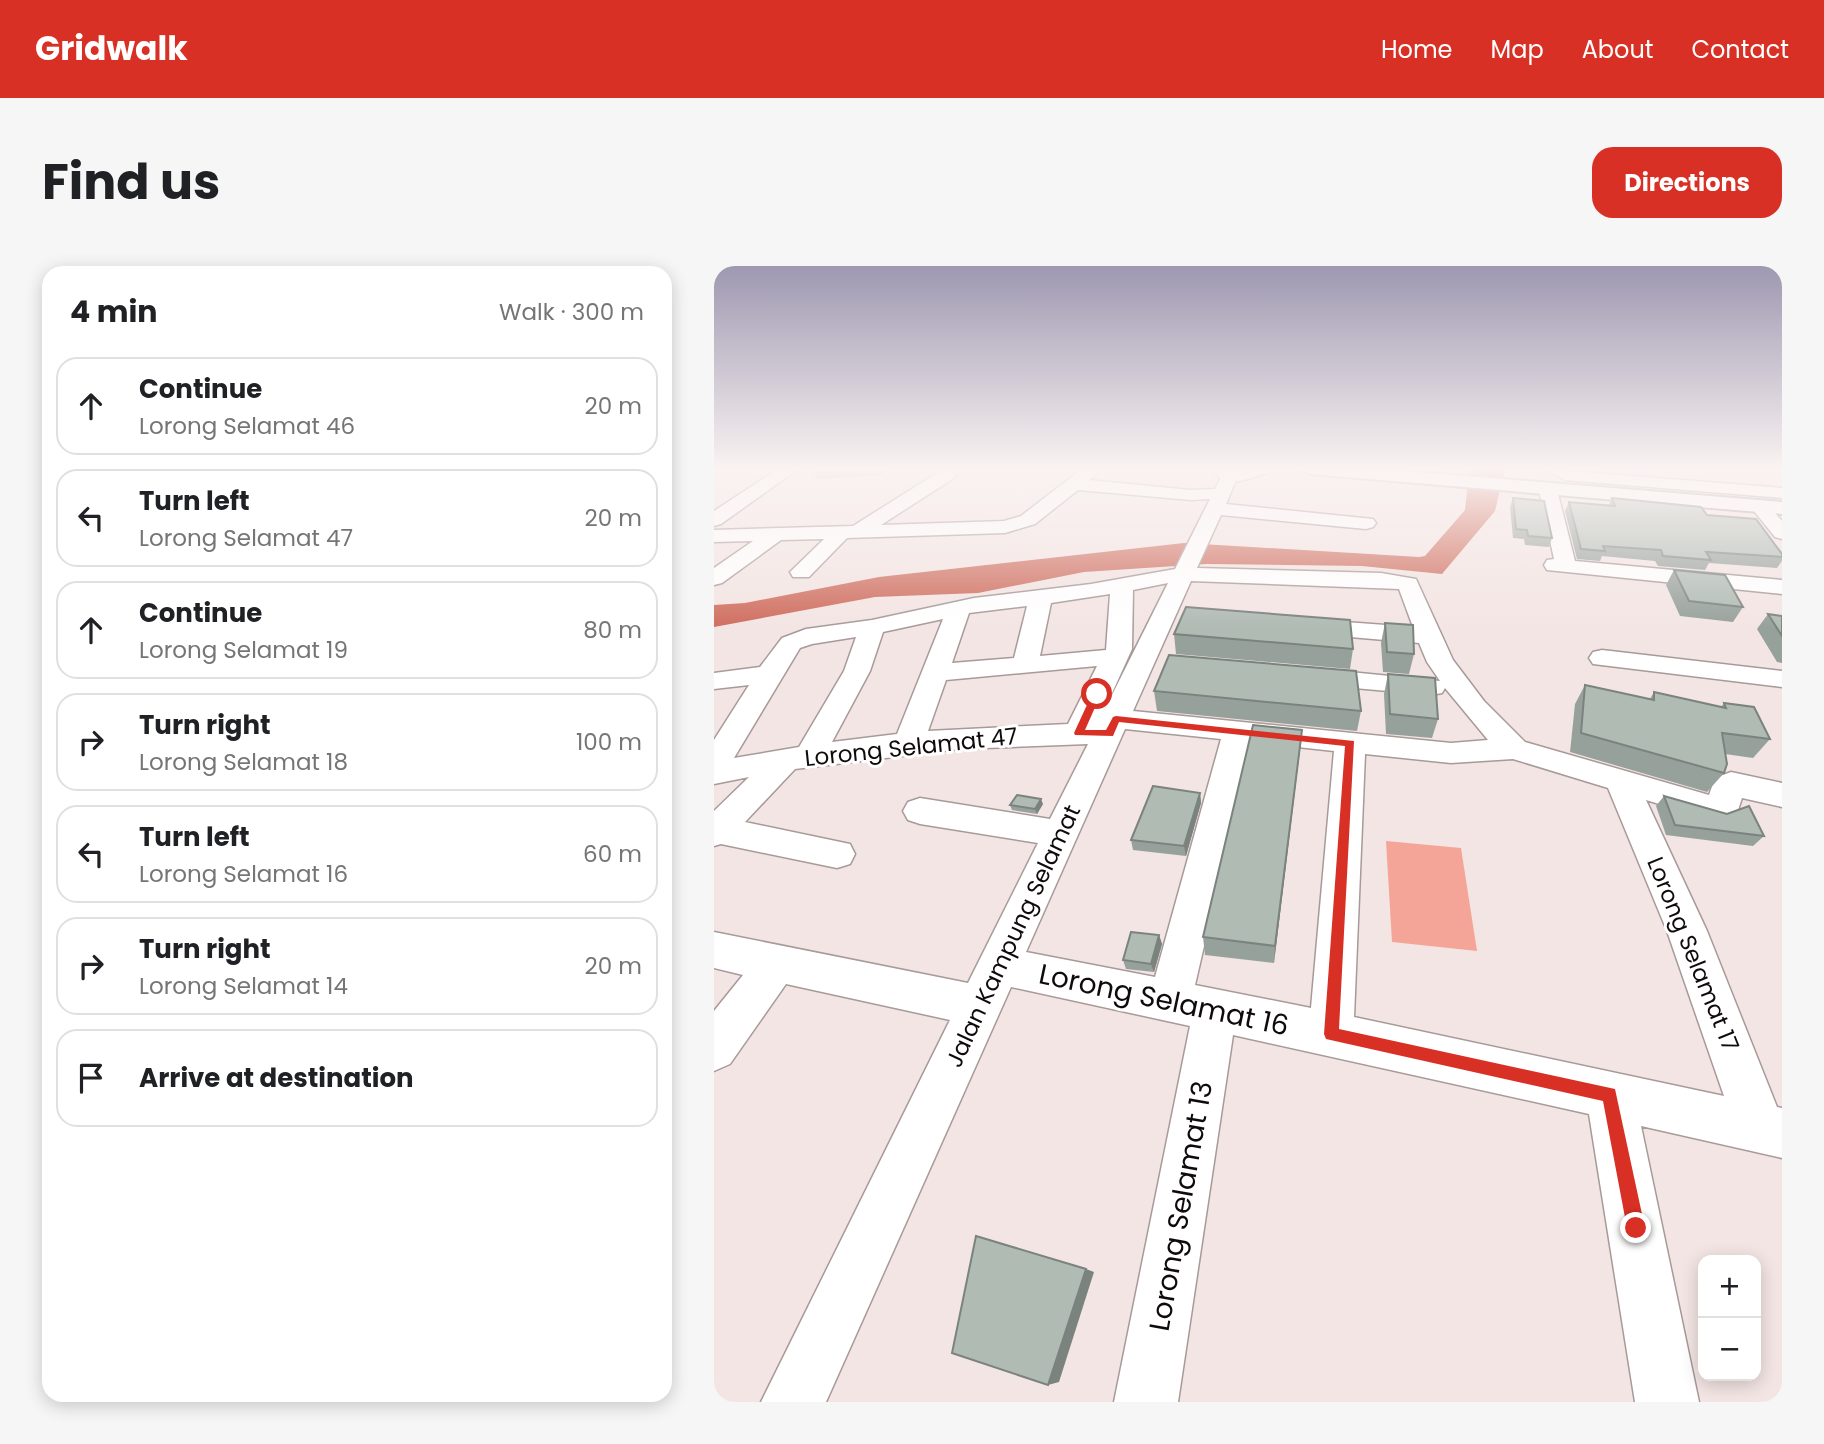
<!DOCTYPE html>
<html lang="en">
<head>
<meta charset="utf-8">
<style>
  :root { --surface:#fff; --page:#f6f6f6; --text:#202124; --muted:#757577; --line:#e0e0e0; --accent:#d93025 }
  body { margin:0; font-family:Poppins,sans-serif; background:var(--page); color:var(--text) }
  .controls { position:absolute; right:21px; bottom:21px; display:grid; overflow:hidden; border-radius:14px; box-shadow:0 4px 18px #0003 }
  .controls button { width:63px; height:63px; display:grid; place-items:center; padding:0; border:0; border-bottom:2px solid var(--line); background:var(--surface); color:var(--text); font:35px sans-serif }
  .stop { position:absolute; width:21px; height:21px; margin:-16px; border:5px solid #d93025; border-radius:50%; background:#fff }
  .stop.end { background:#d93025; border-color:#fff; box-shadow:0 2px 7px #0008 }
  .list { margin:0; padding:0; list-style:none }
  h2 { display:flex; justify-content:space-between; align-items:center; height:91px; margin:0; padding:0 28px; font-size:30px }
  h2 small { font-size:23px; font-weight:400; color:var(--muted) }
  .list li { display:grid; grid-template-columns:46px 1fr auto; gap:21px; align-items:center; box-sizing:border-box; height:98px; margin:0 14px 14px; padding:0 14px; border:2px solid var(--line); border-radius:21px }
  .list b { display:block; font-size:26px; white-space:nowrap }
  .list p { margin:0; font-size:23px; white-space:nowrap; color:var(--muted) }
  .list em { font-size:23px; font-style:normal; color:var(--muted) }
  .icon { flex:none; width:38px; height:38px; fill:none; stroke:currentColor; stroke-width:2; stroke-linecap:round; stroke-linejoin:round }
  .map { position:relative; flex:none; width:1068px; height:1136px; overflow:hidden; border-radius:21px }
  header { display:flex; align-items:center; gap:42px; box-sizing:border-box; height:98px; padding:0 35px; background:var(--accent); color:#fff }
  header strong { font-size:33px }
  nav { display:flex; gap:38px; margin-inline-start:auto; font-size:24px }
  .intro { display:flex; align-items:center; justify-content:space-between; box-sizing:border-box; height:168px; padding:0 42px }
  h1 { margin:0; font-size:49px }
  .button { padding:18px 32px; border-radius:21px; background:var(--accent); color:#fff; font-size:24px; font-weight:700 }
  main { display:flex; gap:42px; padding:0 42px }
  aside { flex:1; background:var(--surface); border-radius:21px; box-shadow:0 4px 18px #0003 }
  .map>svg:first-child { display:block }
  .green { fill:#f5a598 }
  .water { fill:#cf6e5f }
  .lines { fill:none; stroke-linecap:round; stroke-linejoin:round }
  .minor-casing { stroke:#a79a98; stroke-width:3 }
  .major-casing { stroke:#a79a98; stroke-width:4 }
  .minor { fill:#fff; fill-rule:evenodd }
  .major { fill:#fff; fill-rule:evenodd }
  .wall { fill:#97a19b }
  .shaded-wall { fill:#7b837e }
  .building { fill:#b0bbb4; stroke:#7b837e; stroke-width:2 }
  .route { fill:#d93025 }
  .labels { text-anchor:middle; dominant-baseline:central; stroke-width:6; stroke-linejoin:round; paint-order:stroke }
  .street-label { font-size:23px; fill:#100b0b; stroke:#fff }
  .near-street-label { font-size:28px; fill:#100b0b; stroke:#fff }
</style>
</head>
<body>
<header>
<strong>Gridwalk</strong>
<nav><a>Home</a><a>Map</a><a>About</a><a>Contact</a></nav>
</header>
<div class="intro"><h1>Find us</h1><a class="button">Directions</a></div>
<main>
<aside>
<h2>4 min<small>Walk · 300 m</small></h2>
<ul class="list">
<li><svg class="icon" aria-label="ahead" viewBox="0 0 24 24"><path d="M12 20V5M6 11l6-6 6 6"/></svg><div><b>Continue</b><p>Lorong Selamat 46</p></div><em>20 m</em></li>
<li><svg class="icon" aria-label="left" viewBox="0 0 24 24"><path d="M17 20v-9H6M10 6l-5 5 5 5"/></svg><div><b>Turn left</b><p>Lorong Selamat 47</p></div><em>20 m</em></li>
<li><svg class="icon" aria-label="ahead" viewBox="0 0 24 24"><path d="M12 20V5M6 11l6-6 6 6"/></svg><div><b>Continue</b><p>Lorong Selamat 19</p></div><em>80 m</em></li>
<li><svg class="icon" aria-label="right" viewBox="0 0 24 24"><path d="M7 20v-9h11M14 6l5 5-5 5"/></svg><div><b>Turn right</b><p>Lorong Selamat 18</p></div><em>100 m</em></li>
<li><svg class="icon" aria-label="left" viewBox="0 0 24 24"><path d="M17 20v-9H6M10 6l-5 5 5 5"/></svg><div><b>Turn left</b><p>Lorong Selamat 16</p></div><em>60 m</em></li>
<li><svg class="icon" aria-label="right" viewBox="0 0 24 24"><path d="M7 20v-9h11M14 6l5 5-5 5"/></svg><div><b>Turn right</b><p>Lorong Selamat 14</p></div><em>20 m</em></li>
<li><svg class="icon" aria-label="arrive" viewBox="0 0 24 24"><path d="M6 21V4h12l-3 4 3 4H6"/></svg><div><b>Arrive at destination</b></div></li>
</ul>
</aside>
<div class="map">
<svg width="1068" height="1136" viewBox="0 0 1068 1136">
  <rect width="100%" height="100%" fill="#f3e5e3"/>
  <polygon class="green" points="672,575 747,582 763,685 678,676"/>
  <polygon class="water" points="760,203 791,203 781,245 728,308 648,300 492,298 370,306 264,327 161,331 0,361 0,339 31,337 165,311 470,277 705,291 711,290 751,244 755,206"/>
  <g class="lines">
    <defs>
      <g id="minor">
        <polygon points="64,203 84,203 7,258 0,260 0,245"/>
        <path d="M 236,203 L 242,208 L 240,212 L 167,259 L 290,255 L 307,250 L 368,203 L 387,203 L 375,214 L 477,224 L 501,223 L 511,203 L 527,203 L 512,238 L 659,253 L 662,257 L 659,261 L 652,263 L 507,249 L 483,302 L 667,307 L 702,313 L 739,394 L 770,435 L 811,476 L 995,529 L 1001,512 L 1017,506 L 1068,517 L 1068,541 L 1028,532 L 1022,550 L 1004,556 L 932,534 L 993,665 L 1063,841 L 1068,842 L 1068,892 L 927,860 L 985,1136 L 921,1136 L 875,848 L 519,769 L 464,1136 L 400,1136 L 476,760 L 297,721 L 112,1136 L 47,1136 L 236,754 L 72,718 L 16,798 L 0,805 L 0,745 L 29,709 L 0,702 L 0,666 L 254,717 L 324,577 L 206,558 L 194,554 L 189,545 L 194,536 L 206,532 L 336,553 L 374,478 L 246,483 L 81,503 L 31,556 L 136,578 L 141,588 L 136,598 L 123,602 L 7,578 L 0,580 L 0,545 L 35,511 L 0,518 L 0,474 L 35,419 L 0,423 L 0,407 L 46,401 L 68,372 L 92,363 L 158,354 L 260,332 L 377,318 L 461,303 L 496,233 L 477,234 L 364,224 L 321,258 L 291,267 L 133,272 L 95,311 L 79,311 L 76,306 L 110,273 L 67,274 L 8,317 L 0,319 L 0,302 L 39,275 L 0,276 L 0,264 L 139,260 L 228,204 ZM 477,315 L 685,323 L 699,361 L 590,353 L 581,355 L 578,360 L 581,365 L 590,367 L 705,377 L 713,396 L 726,415 L 596,402 L 586,404 L 582,410 L 586,416 L 596,418 L 718,429 L 728,427 L 731,422 L 774,474 L 737,477 L 419,445 ZM 454,317 L 389,447 L 418,383 L 419,324 ZM 396,328 L 392,384 L 326,390 L 337,337 ZM 313,340 L 300,392 L 238,397 L 255,347 ZM 229,353 L 183,468 L 118,476 L 156,405 L 169,366 ZM 142,371 L 130,405 L 85,481 L 20,492 L 86,382 L 98,378 ZM 383,400 L 354,458 L 214,465 L 232,414 ZM 411,463 L 507,473 L 441,711 L 312,686 ZM 537,476 L 620,485 L 597,742 L 481,719 ZM 651,488 L 737,497 L 799,493 L 894,522 L 953,665 L 1010,830 L 640,751 Z"/>
        <polygon points="831,203 1068,222 1068,232 851,214"/>
        <polygon points="834,219 843,224 861,295 1068,314 1068,328 833,304 830,299 833,294 840,293 825,224"/>
        <polygon points="1045,234 1052,236 1068,255 1068,273 1061,271 1036,240"/>
        <polygon points="888,384 1068,405 1068,421 879,398 875,392 879,386"/>
      </g>
      <g id="major">
        <path d="M 497,203 L 556,203 L 553,207 C 531,213 514,224 497,203 Z"/>
        <polygon points="587,203 668,203 1068,236 1068,248 596,208"/>
      </g>
    </defs>
    <use href="#minor" class="minor-casing"/>
    <use href="#major" class="major-casing"/>
    <use href="#minor" class="minor"/>
    <use href="#major" class="major"/>
  </g>
  <g class="wall">
    <polygon points="98,203 171,203 166,209 103,213"/>
    <polygon points="799,232 838,272 835,281 811,279 810,273 799,272 796,241"/>
    <polygon points="898,232 993,249 1068,288 1068,295 1063,302 995,297 991,304 944,300 941,295 888,290 886,295 863,293 851,245 855,236 895,239"/>
    <polygon points="960,304 1029,341 1019,356 966,350 952,319"/>
    <polygon points="1054,348 1068,350 1068,397 1063,396 1043,363"/>
    <polygon points="671,357 700,388 695,408 669,406 667,377"/>
    <polygon points="460,368 639,383 636,403 462,388"/>
    <polygon points="674,408 724,453 718,472 672,468 670,428"/>
    <polygon points="871,419 936,433 940,426 1007,441 1010,437 1056,473 1039,492 1011,488 1010,507 993,526 856,486 861,438"/>
    <polygon points="440,425 647,445 643,465 443,445"/>
    <polygon points="588,464 560,697 491,689 489,671"/>
    <polygon points="486,527 487,537 472,590 419,584 417,574"/>
    <polygon points="950,530 1013,548 1050,570 1039,580 952,569 942,540"/>
    <polygon points="329,538 323,548 298,544 296,539"/>
    <polygon points="445,669 448,678 440,706 412,703 409,694"/>
  </g>
  <g class="shaded-wall">
    <polygon points="164,203 171,203 166,209"/>
    <polygon points="588,464 586,484 560,697 561,680"/>
    <polygon points="486,527 487,537 472,590 470,580"/>
    <polygon points="327,533 329,538 323,548 321,543"/>
    <polygon points="445,669 448,678 440,706 437,698"/>
    <polygon points="372,1003 380,1006 345,1116 334,1119"/>
  </g>
  <g class="building">
    <polygon points="799,232 830,235 838,272 814,270 813,264 802,263"/>
    <polygon points="898,232 987,241 993,249 1042,253 1068,288 1068,291 992,286 997,294 949,290 947,284 889,280 891,285 867,283 855,236 901,240"/>
    <polygon points="960,304 1011,309 1029,341 975,335"/>
    <polygon points="472,341 636,354 639,383 460,368"/>
    <polygon points="1054,348 1068,350 1068,370"/>
    <polygon points="671,357 699,359 700,388 673,386"/>
    <polygon points="455,389 642,405 647,445 440,425"/>
    <polygon points="674,408 721,412 724,453 676,448"/>
    <polygon points="871,419 940,434 940,426 1012,442 1010,437 1040,441 1056,473 1008,467 1013,498 1010,507 867,467"/>
    <polygon points="539,459 588,464 561,680 489,671"/>
    <polygon points="439,520 486,527 470,580 417,574"/>
    <polygon points="303,529 327,533 321,543 296,539"/>
    <polygon points="950,530 1013,548 1035,540 1050,570 961,559"/>
    <polygon points="417,666 445,669 437,698 409,694"/>
    <polygon points="262,970 372,1003 334,1119 238,1087"/>
  </g>
  <linearGradient id="sky" x2="0" y2="1"><stop stop-color="#9e98b1"/><stop offset="0.56" stop-color="#faf3f2"/><stop offset="1" stop-color="#faf3f2" stop-opacity="0"/></linearGradient>
  <rect width="1068" height="362" fill="url(#sky)"/>
  <polygon class="route" points="383,426 387,428 371,464 392,464 399,451 402,450 640,475 625,763 901,823 931,962 929,969 922,971 916,969 913,962 889,835 612,773 610,768 631,480 405,456 399,470 361,469 360,467 378,428"/>
  <g class="labels">
    <g class="street-label">
      <text transform="translate(197 481) rotate(-6)">Lorong Selamat 47</text>
      <text transform="translate(299 670) rotate(-65)">Jalan Kampung Selamat</text>
      <text transform="translate(979 688) rotate(68)">Lorong Selamat 17</text>
    </g>
    <g class="near-street-label">
      <text transform="translate(450 734) rotate(12)">Lorong Selamat 16</text>
      <text transform="translate(467 940) rotate(-80)">Lorong Selamat 13</text>
    </g>
  </g>
</svg>
<div class="controls">
<button>+</button>
<button>−</button>
</div>
<div class="stop" style="left:383px;top:428px"></div>
<div class="stop end" style="left:922px;top:962px"></div>
</div>
</main>
</body>
</html>
